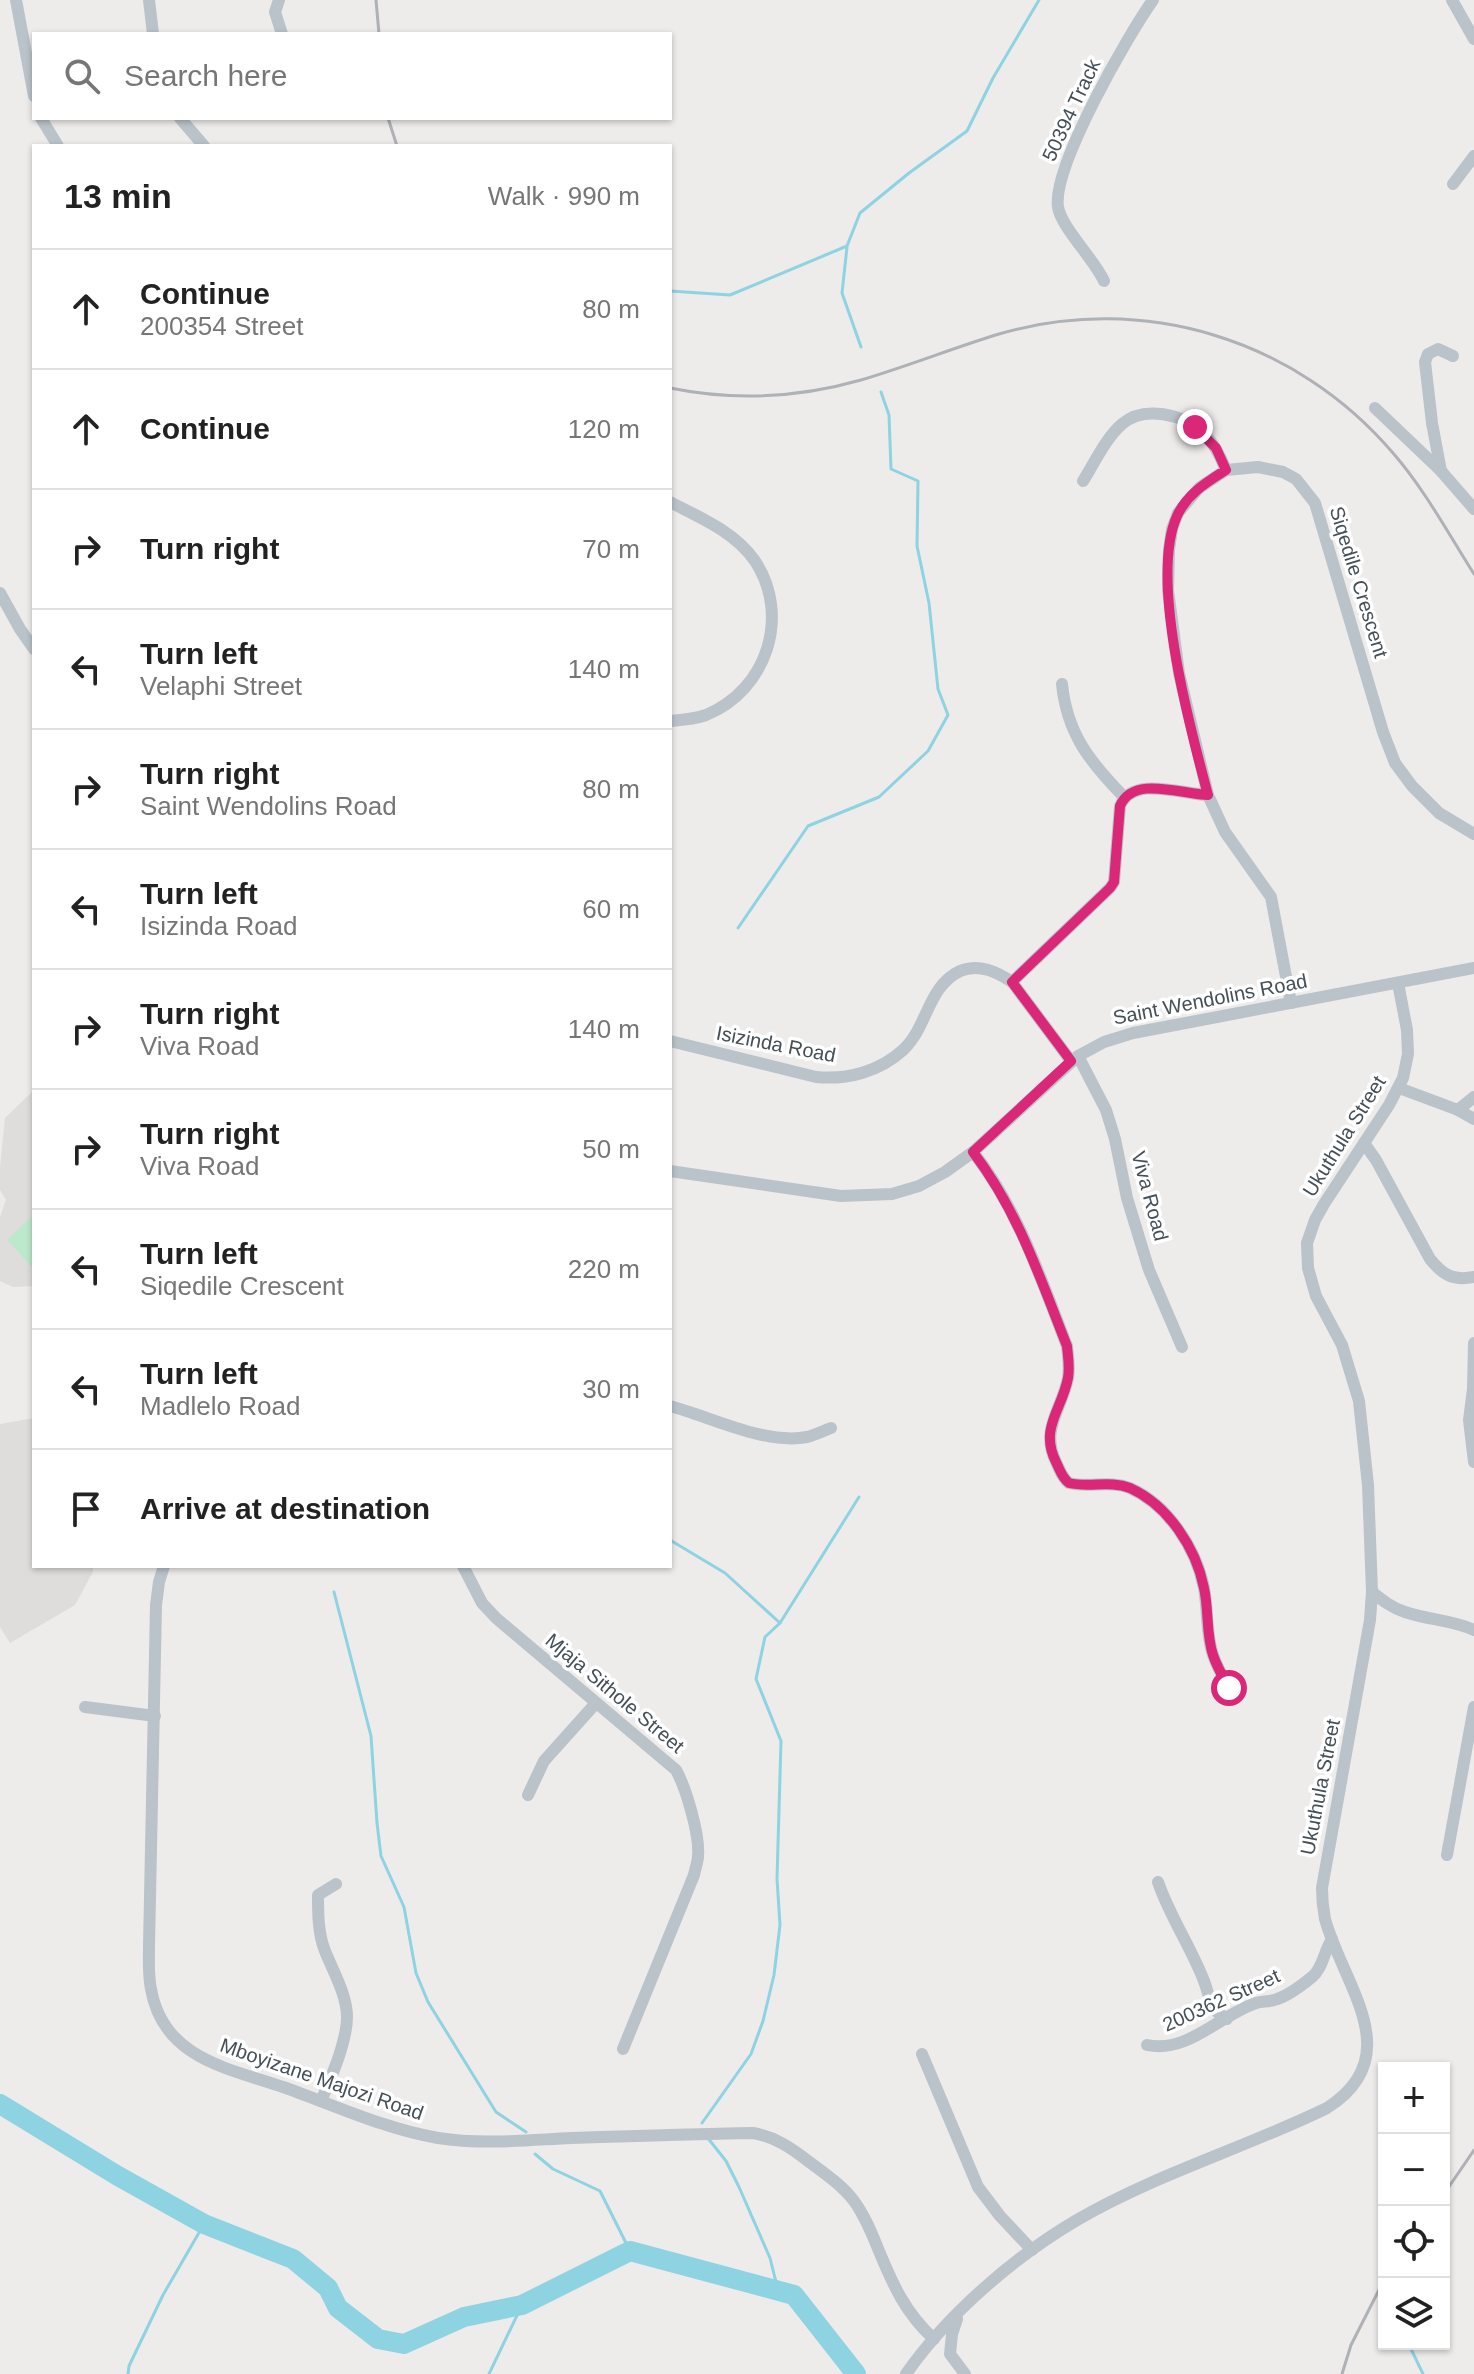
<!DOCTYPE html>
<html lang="en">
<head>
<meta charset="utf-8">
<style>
  :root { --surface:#fff; --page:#f2f2f2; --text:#222; --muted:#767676; --line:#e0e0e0 }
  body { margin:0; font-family:Helvetica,sans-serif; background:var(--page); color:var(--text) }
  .controls { position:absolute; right:24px; bottom:24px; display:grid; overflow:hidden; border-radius:0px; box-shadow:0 2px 6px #0004 }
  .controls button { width:72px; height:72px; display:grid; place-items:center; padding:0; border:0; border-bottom:2px solid var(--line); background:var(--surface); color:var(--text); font:40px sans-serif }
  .stop { position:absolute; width:24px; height:24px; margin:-18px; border:6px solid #db2777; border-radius:50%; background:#fff }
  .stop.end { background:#db2777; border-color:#fff; box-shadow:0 2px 8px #0008 }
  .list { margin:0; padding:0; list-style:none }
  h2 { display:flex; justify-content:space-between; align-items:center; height:104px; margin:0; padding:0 32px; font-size:34px }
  h2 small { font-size:26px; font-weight:400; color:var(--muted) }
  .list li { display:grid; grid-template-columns:52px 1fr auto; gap:24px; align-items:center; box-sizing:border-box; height:120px; padding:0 32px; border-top:2px solid var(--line) }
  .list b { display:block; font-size:30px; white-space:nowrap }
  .list p { margin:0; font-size:26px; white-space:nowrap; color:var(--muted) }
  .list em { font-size:26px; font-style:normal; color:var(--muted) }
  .icon { flex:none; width:44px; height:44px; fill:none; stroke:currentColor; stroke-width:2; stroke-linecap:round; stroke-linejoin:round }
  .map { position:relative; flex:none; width:1474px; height:2374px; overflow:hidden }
  .search { position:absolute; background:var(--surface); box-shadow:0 2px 6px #0004; left:32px; top:32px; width:640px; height:88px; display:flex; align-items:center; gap:20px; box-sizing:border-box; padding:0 28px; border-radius:0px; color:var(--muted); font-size:30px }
  .panel { position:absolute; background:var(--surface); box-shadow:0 2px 6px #0004; left:32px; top:144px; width:640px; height:1424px; border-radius:0px }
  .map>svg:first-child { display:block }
  .education { fill:#dfdcdc }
  .green { fill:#bce9cc }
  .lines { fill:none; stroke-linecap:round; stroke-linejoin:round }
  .stream { stroke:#8dd3e2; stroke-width:3 }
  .river { stroke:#8dd3e2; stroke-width:20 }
  .minor { stroke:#bac3c9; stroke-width:12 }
  .rail { stroke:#aeb1b5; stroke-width:3 }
  .route { stroke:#db2777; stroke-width:10 }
  .labels { text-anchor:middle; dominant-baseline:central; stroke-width:7; stroke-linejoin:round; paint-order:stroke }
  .street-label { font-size:20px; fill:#454f56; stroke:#fff }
</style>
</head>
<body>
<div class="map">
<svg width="1474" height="2374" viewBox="0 0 1474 2374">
  <rect width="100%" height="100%" fill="#eeebeb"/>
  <g class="education">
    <polygon points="34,1090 34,1286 13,1287 0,1281 0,1217 6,1200 0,1190 0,1167 5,1118"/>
    <polygon points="34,1418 34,1566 93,1566 93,1572 75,1605 10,1643 0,1627 0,1424"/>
  </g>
  <polygon class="green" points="32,1216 34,1218 34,1269 7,1240"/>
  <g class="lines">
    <g class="stream">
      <polyline points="847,247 842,293 861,347"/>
      <polyline points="670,291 730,295 847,246 860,213 909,173 967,131 993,78 1039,0"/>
      <polyline points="738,928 808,826 879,797 928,751 948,715 938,689 929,603 917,546 918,481 891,469 889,415 881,392"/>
      <polyline points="670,1540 725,1573 780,1623"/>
      <polyline points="334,1592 371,1736 377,1823 381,1856 404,1907 416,1973 428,2002 496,2112 526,2132"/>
      <polyline points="702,2123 751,2054 763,2021 774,1975 780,1925 777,1879 781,1741 756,1679 765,1637 780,1623 859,1497"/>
      <polyline points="707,2137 726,2161 739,2187 770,2258 778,2290"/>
      <polyline points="535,2154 553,2169 600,2191 630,2251"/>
      <polyline points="1411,2349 1423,2374"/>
      <polyline points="128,2374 129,2366 163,2295 204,2224"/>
      <polyline points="489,2374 522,2305"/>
    </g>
    <polyline class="river" points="0,2104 118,2176 204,2224 293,2259 328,2288 338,2308 378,2339 404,2344 464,2317 522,2305 630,2251 794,2295 856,2374"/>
    <g class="minor">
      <polyline points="16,0 34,96"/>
      <polyline points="149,0 153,34"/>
      <polyline points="279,0 275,12 282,34"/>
      <polyline points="1452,0 1474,39"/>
      <polyline points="41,118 58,146"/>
      <polyline points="180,118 204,146"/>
      <polyline points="1453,184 1474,156"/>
      <path d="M 1104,281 C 1094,259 1061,227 1058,207 C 1052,167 1128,35 1153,0"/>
      <polyline points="1375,408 1441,471 1474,509"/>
      <polyline points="1441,471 1432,423 1425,362 1428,354 1438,349 1453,356"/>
      <path d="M 1083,481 C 1095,462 1105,439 1122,424 C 1144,405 1183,414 1203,433 C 1214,443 1220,456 1226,470"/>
      <path d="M 670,502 C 701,518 735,532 755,561 C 791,616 767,690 706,715 C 695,719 682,720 670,721"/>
      <polyline points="0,593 20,629 34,649"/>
      <path d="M 1062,684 C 1067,734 1090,762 1124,797"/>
      <path d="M 1012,982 L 1110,888 L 1114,882 L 1120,806 C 1133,775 1181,794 1208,795"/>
      <polyline points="1291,1003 1271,897 1225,832 1208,795 1179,673 1168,590 1169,550 1172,529 1178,513 1199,488 1226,470 1258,467 1283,472 1296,479 1315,503 1383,732 1395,763 1412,786 1439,813 1474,834"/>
      <path d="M 670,1041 L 816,1077 C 847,1080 879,1072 903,1050 C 928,1027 927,987 960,971 C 979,963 997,972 1012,982 L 1071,1061"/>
      <polyline points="1078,1056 1106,1110 1115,1139 1127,1198 1149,1270 1182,1347"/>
      <polyline points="1399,1088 1458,1110 1474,1119"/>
      <polyline points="1458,1110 1474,1097"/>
      <path d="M 1364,1143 L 1376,1160 L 1430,1259 C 1443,1275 1453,1281 1474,1277"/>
      <path d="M 973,1152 C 1018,1209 1041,1279 1067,1346 C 1068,1357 1070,1367 1068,1378 C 1062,1409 1040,1429 1056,1462 C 1060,1470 1062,1478 1069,1483 C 1089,1488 1110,1480 1130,1488 C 1168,1505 1196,1548 1204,1588 C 1208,1610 1206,1635 1213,1655 C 1217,1667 1223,1677 1229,1688"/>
      <polyline points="670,1171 841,1196 892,1194 919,1186 945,1172 973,1152 1078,1056 1104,1042 1133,1033 1474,968"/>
      <polyline points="1474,1343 1473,1389 1469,1420 1474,1462"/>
      <path d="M 670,1406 C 711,1417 765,1445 807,1437 C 815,1435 823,1431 831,1428"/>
      <path d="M 164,1566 L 159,1582 L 156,1605 L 149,1946 C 149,1960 148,1975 151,1989 C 163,2058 227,2068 283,2087 C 334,2105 385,2129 438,2138 C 482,2145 528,2140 571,2138 C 632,2136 693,2134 753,2133 C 775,2137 790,2147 808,2161 C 824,2173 842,2185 854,2201 C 865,2216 872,2234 879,2251 C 893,2285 906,2314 934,2339"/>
      <path d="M 463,1566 L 482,1603 L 496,1618 L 676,1770 C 686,1788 700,1835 698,1856 C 698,1862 695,1869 694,1875 L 623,2049"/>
      <path d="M 1372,1592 C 1382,1600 1392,1608 1405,1612 C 1428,1620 1452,1620 1474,1630"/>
      <polyline points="85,1707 155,1716"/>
      <polyline points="528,1795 544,1761 596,1703"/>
      <polyline points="1447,1855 1474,1707"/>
      <path d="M 1158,1882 C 1170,1917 1191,1947 1204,1981 C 1208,1991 1209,2003 1216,2011 C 1218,2013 1224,2017 1227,2019"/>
      <path d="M 1147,2045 C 1187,2054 1220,2015 1256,2003 C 1262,2001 1268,2002 1274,2000 C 1287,1997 1301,1986 1312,1977 C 1323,1968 1324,1951 1332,1939"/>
      <polyline points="922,2054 978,2187 1000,2216 1032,2250"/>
      <path d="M 321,2101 C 331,2080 347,2040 347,2017 C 347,1995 333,1971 325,1951 C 318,1933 318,1914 318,1895 L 336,1884"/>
      <polyline points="957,2319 952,2334 950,2354 965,2374"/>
      <path d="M 906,2374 C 948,2314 1014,2257 1077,2220 C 1156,2174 1245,2148 1327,2108 C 1409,2056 1343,1985 1325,1919 C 1323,1909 1322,1898 1322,1888 L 1370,1620 L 1372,1592 L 1368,1485 L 1359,1401 L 1342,1345 L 1316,1296 L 1308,1268 L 1307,1243 L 1315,1220 L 1324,1204 L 1389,1105 L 1403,1078 L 1408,1054 L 1407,1030 L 1398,983"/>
    </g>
    <g class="rail">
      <polyline points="376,0 379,34"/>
      <polyline points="388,118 397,146"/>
      <path d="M 670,388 C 734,401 798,398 861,380 C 908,366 953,348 999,334 C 1143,292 1296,339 1393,453 C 1425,490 1448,533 1474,574"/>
      <polyline points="1444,2194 1474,2150"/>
      <polyline points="1342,2374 1351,2345 1384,2280"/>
    </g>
  </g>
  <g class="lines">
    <path class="route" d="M 1195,427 L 1216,448 L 1226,470 C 1207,482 1187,494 1177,516 C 1149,578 1190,728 1208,795 C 1181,794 1133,775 1120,806 L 1114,882 L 1110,888 L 1012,982 L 1071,1061 L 973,1152 C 1018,1211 1040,1278 1067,1346 C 1068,1357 1070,1367 1068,1378 C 1062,1410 1039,1428 1056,1462 C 1060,1470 1062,1478 1069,1483 C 1089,1488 1110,1480 1130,1488 C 1168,1505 1196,1548 1204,1588 C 1209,1610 1206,1635 1213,1655 C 1217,1667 1223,1677 1229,1688"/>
  </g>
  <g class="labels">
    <g class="street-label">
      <text transform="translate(1071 110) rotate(-65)">50394 Track</text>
      <text transform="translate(1359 582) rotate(73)">Siqedile Crescent</text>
      <text transform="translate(1210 999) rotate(-11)">Saint Wendolins Road</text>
      <text transform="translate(776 1044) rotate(11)">Isizinda Road</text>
      <text transform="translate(1344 1136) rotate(-58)">Ukuthula Street</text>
      <text transform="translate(1150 1196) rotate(75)">Viva Road</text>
      <text transform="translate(615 1693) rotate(40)">Mjaja Sithole Street</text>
      <text transform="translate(1320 1787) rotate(-79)">Ukuthula Street</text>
      <text transform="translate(1221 2000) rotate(-24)">200362 Street</text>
      <text transform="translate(322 2079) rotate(19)">Mboyizane Majozi Road</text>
    </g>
  </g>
</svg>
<div class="controls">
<button>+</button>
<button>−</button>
<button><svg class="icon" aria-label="locate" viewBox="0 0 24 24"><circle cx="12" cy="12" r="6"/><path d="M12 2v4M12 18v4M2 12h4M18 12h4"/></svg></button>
<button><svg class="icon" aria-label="layers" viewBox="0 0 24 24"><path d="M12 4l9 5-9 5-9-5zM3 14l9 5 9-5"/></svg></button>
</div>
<div class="stop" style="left:1229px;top:1688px"></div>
<div class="stop end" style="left:1195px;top:427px"></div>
<div class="search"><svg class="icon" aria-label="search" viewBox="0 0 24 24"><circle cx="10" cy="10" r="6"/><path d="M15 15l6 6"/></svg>Search here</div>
<section class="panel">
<h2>13 min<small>Walk · 990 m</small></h2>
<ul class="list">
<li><svg class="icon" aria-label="ahead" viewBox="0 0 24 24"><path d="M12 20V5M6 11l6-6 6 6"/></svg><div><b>Continue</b><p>200354 Street</p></div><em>80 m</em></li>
<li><svg class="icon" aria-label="ahead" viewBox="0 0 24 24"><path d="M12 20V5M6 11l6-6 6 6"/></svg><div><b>Continue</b></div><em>120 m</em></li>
<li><svg class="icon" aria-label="right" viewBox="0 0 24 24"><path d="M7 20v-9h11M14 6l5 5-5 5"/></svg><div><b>Turn right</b></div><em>70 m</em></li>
<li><svg class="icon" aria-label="left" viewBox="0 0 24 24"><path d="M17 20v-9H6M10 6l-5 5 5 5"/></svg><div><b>Turn left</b><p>Velaphi Street</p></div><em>140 m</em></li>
<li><svg class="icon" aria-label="right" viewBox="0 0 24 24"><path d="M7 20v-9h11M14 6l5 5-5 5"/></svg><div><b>Turn right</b><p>Saint Wendolins Road</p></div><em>80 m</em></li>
<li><svg class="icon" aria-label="left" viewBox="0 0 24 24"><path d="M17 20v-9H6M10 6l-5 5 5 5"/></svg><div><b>Turn left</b><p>Isizinda Road</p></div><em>60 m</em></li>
<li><svg class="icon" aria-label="right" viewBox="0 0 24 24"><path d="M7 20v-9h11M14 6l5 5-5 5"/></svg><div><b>Turn right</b><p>Viva Road</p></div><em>140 m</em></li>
<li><svg class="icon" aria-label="right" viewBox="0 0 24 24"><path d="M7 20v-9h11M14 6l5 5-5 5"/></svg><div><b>Turn right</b><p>Viva Road</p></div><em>50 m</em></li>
<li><svg class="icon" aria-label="left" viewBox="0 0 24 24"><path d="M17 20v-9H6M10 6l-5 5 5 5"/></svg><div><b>Turn left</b><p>Siqedile Crescent</p></div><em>220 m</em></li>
<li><svg class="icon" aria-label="left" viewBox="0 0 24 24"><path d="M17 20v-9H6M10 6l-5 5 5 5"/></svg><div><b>Turn left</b><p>Madlelo Road</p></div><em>30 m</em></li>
<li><svg class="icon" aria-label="arrive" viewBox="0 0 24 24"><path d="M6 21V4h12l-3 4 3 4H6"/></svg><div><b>Arrive at destination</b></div></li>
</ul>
</section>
</div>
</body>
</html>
